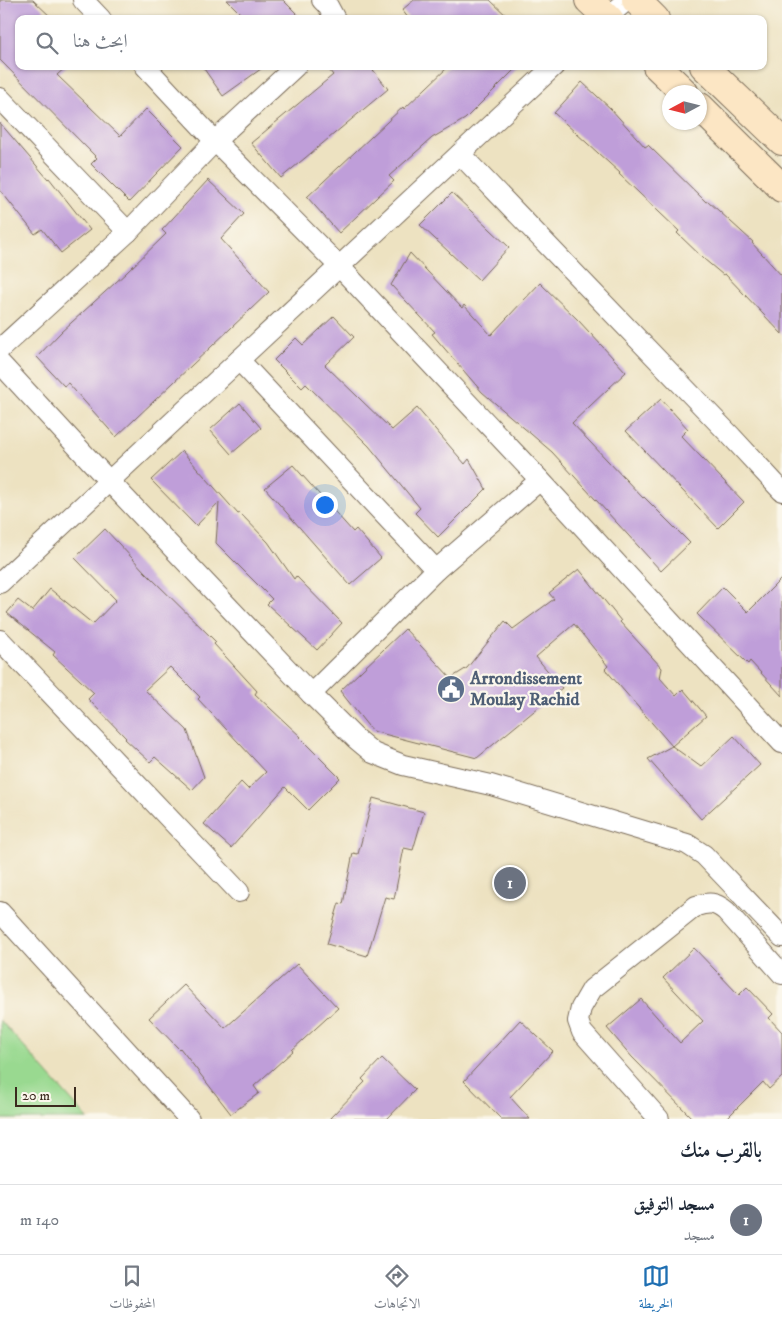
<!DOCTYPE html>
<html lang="ar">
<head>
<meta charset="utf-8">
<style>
  :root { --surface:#fff; --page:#f2f2f3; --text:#1f2937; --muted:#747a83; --line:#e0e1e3; --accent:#1f6fb2 }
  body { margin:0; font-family:"IM FELL DW Pica",Amiri,serif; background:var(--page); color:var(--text); direction:rtl }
  .compass { position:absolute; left:662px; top:85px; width:45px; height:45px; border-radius:50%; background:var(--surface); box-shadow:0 1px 4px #0004; rotate:263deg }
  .scale { position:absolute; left:15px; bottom:12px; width:61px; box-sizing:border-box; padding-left:5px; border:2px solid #3b2a1e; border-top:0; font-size:14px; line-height:18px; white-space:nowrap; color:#3b2a1e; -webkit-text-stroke:4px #fbf7ec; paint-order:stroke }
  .you { position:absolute; left:324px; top:504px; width:18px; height:18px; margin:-12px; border:4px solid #fff; border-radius:50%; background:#1a73e8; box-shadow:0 0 0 8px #1a73e833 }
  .badge { display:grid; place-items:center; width:32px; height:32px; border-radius:50%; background:var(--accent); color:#fff; font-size:16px; font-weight:700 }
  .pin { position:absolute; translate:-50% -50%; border:2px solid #fff; box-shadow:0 1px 5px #0006 }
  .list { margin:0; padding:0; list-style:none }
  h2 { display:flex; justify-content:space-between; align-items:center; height:65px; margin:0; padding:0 20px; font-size:21px }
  h2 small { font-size:16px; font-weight:400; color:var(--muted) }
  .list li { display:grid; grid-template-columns:32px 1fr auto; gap:15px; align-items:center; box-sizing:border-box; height:70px; padding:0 20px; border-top:1px solid var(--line) }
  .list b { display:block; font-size:19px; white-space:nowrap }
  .list p { margin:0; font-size:16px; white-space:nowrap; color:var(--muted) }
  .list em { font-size:16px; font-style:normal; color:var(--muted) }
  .icon { flex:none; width:28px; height:28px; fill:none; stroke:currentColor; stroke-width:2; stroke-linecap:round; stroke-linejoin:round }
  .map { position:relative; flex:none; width:782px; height:1119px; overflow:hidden; direction:ltr }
  .search { position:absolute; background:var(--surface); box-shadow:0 1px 4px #0004; left:15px; right:15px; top:15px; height:55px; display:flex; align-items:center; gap:12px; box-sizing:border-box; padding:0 18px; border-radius:10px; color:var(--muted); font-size:19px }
  .sheet { height:135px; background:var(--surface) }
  nav { display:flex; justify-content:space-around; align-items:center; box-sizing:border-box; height:70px; border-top:1px solid var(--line); background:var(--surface); font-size:14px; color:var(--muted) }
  nav a { display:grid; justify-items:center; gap:2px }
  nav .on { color:var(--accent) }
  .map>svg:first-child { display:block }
  .green { fill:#99d990; stroke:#6a8257 }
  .building { fill:#bf9ed9 }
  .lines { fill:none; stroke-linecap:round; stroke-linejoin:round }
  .minor-casing { stroke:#796a57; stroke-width:22 }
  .secondary-casing { stroke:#796a57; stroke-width:30 }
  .minor { stroke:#fff; stroke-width:20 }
  .secondary { stroke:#fce6c4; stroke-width:28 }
  .labels { text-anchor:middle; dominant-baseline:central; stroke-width:4.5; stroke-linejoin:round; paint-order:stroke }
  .service-label { font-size:18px; font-weight:bold; fill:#4e5e75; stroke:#fbf7ec; text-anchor:start }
</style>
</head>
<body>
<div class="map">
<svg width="782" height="1119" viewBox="0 0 782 1119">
  <rect width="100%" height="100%" fill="#fbf7ec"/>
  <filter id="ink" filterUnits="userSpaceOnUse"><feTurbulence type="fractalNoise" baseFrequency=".02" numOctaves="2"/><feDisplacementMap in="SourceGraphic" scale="10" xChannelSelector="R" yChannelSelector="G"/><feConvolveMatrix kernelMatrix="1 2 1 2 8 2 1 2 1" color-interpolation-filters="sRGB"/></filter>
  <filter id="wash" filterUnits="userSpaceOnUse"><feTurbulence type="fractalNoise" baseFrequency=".0096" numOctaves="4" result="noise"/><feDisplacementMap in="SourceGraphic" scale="20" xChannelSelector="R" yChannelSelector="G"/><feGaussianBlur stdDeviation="1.12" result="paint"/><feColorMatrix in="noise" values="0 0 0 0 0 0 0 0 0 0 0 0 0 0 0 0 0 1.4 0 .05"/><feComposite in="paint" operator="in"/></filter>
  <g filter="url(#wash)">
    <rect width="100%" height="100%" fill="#ede2c1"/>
    <polygon class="green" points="0,1020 88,1119 0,1119"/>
    <g id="blocks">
      <g class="building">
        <polygon points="0,0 33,0 53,19 19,19 19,66 67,66 57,75 120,136 146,109 183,146 129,202 91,164 97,158 0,60"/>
        <polygon points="227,0 283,0 302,19 246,19"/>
        <polygon points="414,0 490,0 510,19 409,19 402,10"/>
        <polygon points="202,66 265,66 223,96"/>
        <polygon points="326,66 370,66 388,89 281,178 251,143 333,75"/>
        <polygon points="449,66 518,66 465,119 432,138 389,176 394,181 339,233 307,197 403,107 404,109"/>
        <polygon points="582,82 611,109 645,147 648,145 706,202 708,201 753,242 752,243 782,276 782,334 725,274 723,275 704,259 677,233 679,231 619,174 620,173 554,113"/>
        <polygon points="0,123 48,179 49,178 90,230 61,253 42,229 35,234 0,190"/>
        <polygon points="208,180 244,214 221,239 269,292 116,437 68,383 64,386 37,357 61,332 126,273 166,234 162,230"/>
        <polygon points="452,193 509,247 479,280 420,225"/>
        <polygon points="410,253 462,308 464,305 491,335 540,283 578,320 626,372 572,423 643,498 644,497 690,543 661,571 552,452 482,392 432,334 435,332 391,285"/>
        <polygon points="334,316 354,337 325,365 392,430 417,408 465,464 469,459 486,489 438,537 415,513 420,508 369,446 306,384 302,388 274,360 296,338 303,345"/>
        <polygon points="661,399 688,429 681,436 744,502 718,528 626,431"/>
        <polygon points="240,403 261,428 231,454 210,430"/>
        <polygon points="182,451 238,514 240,513 268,542 294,579 296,576 342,623 317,650 267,604 272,599 216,543 219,502 196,526 151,480"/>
        <polygon points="293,465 353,532 356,529 381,558 350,585 265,488"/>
        <polygon points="105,529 145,572 216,642 214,644 257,691 255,694 301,737 300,738 340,778 308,810 285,787 231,848 204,824 241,782 248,789 266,772 198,699 200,697 170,667 145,690 187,730 204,777 192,790 155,757 150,762 125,739 126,738 88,699 94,693 53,655 55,652 7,613 18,600 32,611 50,589 93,624 116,600 75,558"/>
        <polygon points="579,569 621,621 620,622 662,668 660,678 676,696 683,689 706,716 672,746 605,669 608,666 574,624 536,657 562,688 477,758 372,731 340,691 405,629 451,678 467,668 505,621 513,629 554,599 549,593"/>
        <polygon points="782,578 782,696 750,661 748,664 697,614 723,587 748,612"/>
        <polygon points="734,736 760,765 701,819 648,759 672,746 701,767"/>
        <polygon points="373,798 424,812 413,850 404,848 394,899 385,897 367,956 327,944 339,903 343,904 353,853 358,854"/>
        <polygon points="694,948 739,995 747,987 773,1014 769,1018 782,1032 782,1077 769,1089 763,1082 726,1119 693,1119 632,1057 607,1028 641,999 680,1043 703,1021 663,978"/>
        <polygon points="297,964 338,1008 292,1050 293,1051 254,1086 259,1093 231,1114 180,1048 179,1049 149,1018 184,985 225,1028"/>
        <polygon points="520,1020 553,1051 510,1097 530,1119 501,1119 464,1081"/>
        <polygon points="382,1058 415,1090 387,1119 329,1119 365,1082 362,1079"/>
      </g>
    </g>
  </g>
  <g filter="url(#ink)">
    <use href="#blocks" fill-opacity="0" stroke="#796a57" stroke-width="1"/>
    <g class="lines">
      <defs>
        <g id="minor">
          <polyline points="83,0 101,19"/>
          <polyline points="322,0 328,6 335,19"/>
          <polyline points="605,19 627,0"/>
          <polyline points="145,66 215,141 339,266 540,480 782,743"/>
          <polyline points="0,98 128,232"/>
          <polyline points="460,154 730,435 782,491"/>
          <polyline points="0,349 128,232 215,141 296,66"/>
          <polyline points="239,360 436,570"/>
          <polyline points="0,363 109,481 311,694 355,738 373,753 403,765 491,785 687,844 704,855 782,937"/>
          <polyline points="0,583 554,66"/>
          <polyline points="0,640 239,892"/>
          <polyline points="311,694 436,570 540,480"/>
          <polyline points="0,912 189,1119"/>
          <path d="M 659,1119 L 582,1032 L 578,1021 L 581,1008 L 592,989 L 696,906 C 709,902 715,902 726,911 L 782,974"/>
        </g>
        <g id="secondary">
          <polyline points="589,0 609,19"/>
          <polyline points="636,0 655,19"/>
          <polyline points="657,66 684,92"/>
          <polyline points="704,66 782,141"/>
          <polyline points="700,107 782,188"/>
        </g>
      </defs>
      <use href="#minor" class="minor-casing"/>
      <use href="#secondary" class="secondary-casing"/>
      <use href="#minor" class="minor"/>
      <use href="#secondary" class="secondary"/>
    </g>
  </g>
  <defs>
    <symbol id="civic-disc" viewBox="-11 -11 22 22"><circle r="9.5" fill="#5c6f8a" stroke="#fbf7ec"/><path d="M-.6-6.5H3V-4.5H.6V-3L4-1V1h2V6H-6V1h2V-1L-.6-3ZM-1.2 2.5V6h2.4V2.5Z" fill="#fff"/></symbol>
  </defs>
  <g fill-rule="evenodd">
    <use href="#civic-disc" x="435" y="673" width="32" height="32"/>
  </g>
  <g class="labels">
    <g class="service-label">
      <text x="470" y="679">Arrondissement<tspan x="470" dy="21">Moulay Rachid</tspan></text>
    </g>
  </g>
</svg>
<svg class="compass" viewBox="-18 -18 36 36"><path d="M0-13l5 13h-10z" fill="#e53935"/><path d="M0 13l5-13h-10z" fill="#747a83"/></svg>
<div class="scale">20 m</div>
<div class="you"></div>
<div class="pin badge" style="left:510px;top:883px;background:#6b7280">1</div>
<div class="search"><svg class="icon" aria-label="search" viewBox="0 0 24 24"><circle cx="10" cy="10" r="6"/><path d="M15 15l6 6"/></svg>ابحث هنا</div>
</div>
<section class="sheet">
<h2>بالقرب منك<small></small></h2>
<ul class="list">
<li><span class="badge" style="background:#6b7280">1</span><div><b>مسجد التوفيق</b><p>مسجد</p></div><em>140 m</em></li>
</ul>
</section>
<nav>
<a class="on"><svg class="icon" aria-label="map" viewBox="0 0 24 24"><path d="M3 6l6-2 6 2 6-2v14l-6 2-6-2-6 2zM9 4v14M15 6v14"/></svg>الخريطة</a>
<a><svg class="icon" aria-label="directions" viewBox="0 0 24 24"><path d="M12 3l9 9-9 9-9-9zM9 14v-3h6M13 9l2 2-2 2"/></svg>الاتجاهات</a>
<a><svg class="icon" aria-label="saved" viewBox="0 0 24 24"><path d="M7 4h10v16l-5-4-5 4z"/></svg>المحفوظات</a>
</nav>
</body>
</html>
